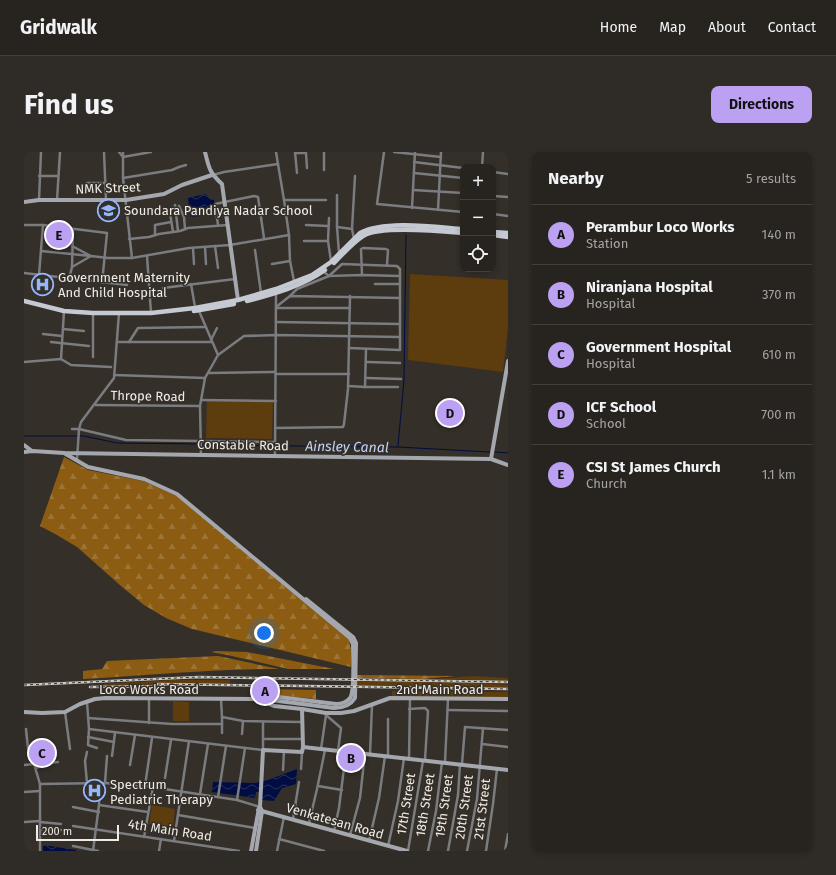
<!DOCTYPE html>
<html lang="en">
<head>
<meta charset="utf-8">
<style>
  :root { --surface:#27231e; --page:#2f2b27; --text:#f1f3f6; --muted:#a4a4a4; --line:#43403c; --accent:#bca0f2 }
  body { margin:0; font-family:"Fira Sans",sans-serif; background:var(--page); color:var(--text) }
  .controls { position:absolute; right:12px; top:12px; display:grid; overflow:hidden; border-radius:8px; box-shadow:0 2px 6px #0003 }
  .controls button { width:36px; height:36px; display:grid; place-items:center; padding:0; border:0; border-bottom:1px solid var(--line); background:var(--surface); color:var(--text); font:20px sans-serif }
  .scale { position:absolute; left:12px; bottom:10px; width:83px; box-sizing:border-box; padding-left:4px; border:2px solid #efebe7; border-top:0; font-size:11px; line-height:14px; white-space:nowrap; color:#efebe7; -webkit-text-stroke:3px #342f28; paint-order:stroke }
  .you { position:absolute; left:240px; top:481px; width:14px; height:14px; margin:-10px; border:3px solid #fff; border-radius:50%; background:#1a73e8; box-shadow:0 0 0 6px #1a73e833 }
  .badge { display:grid; place-items:center; width:26px; height:26px; border-radius:50%; background:var(--accent); color:#111; font-size:13px; font-weight:700 }
  .pin { position:absolute; translate:-50% -50%; border:2px solid #fff; box-shadow:0 1px 4px #0006 }
  .list { margin:0; padding:0; list-style:none }
  h2 { display:flex; justify-content:space-between; align-items:center; height:52px; margin:0; padding:0 16px; font-size:17px }
  h2 small { font-size:13px; font-weight:400; color:var(--muted) }
  .list li { display:grid; grid-template-columns:26px 1fr auto; gap:12px; align-items:center; box-sizing:border-box; height:60px; padding:0 16px; border-top:1px solid var(--line) }
  .list b { display:block; font-size:15px; white-space:nowrap }
  .list p { margin:0; font-size:13px; white-space:nowrap; color:var(--muted) }
  .list em { font-size:13px; font-style:normal; color:var(--muted) }
  .icon { flex:none; width:22px; height:22px; fill:none; stroke:currentColor; stroke-width:2; stroke-linecap:round; stroke-linejoin:round }
  .map { position:relative; flex:none; width:484px; height:699px; overflow:hidden; border-radius:8px }
  header { display:flex; align-items:center; gap:24px; box-sizing:border-box; height:56px; padding:0 20px; background:var(--surface); border-bottom:1px solid var(--line) }
  header strong { font-size:19px }
  nav { display:flex; gap:22px; margin-inline-start:auto; font-size:14px }
  .intro { display:flex; align-items:center; justify-content:space-between; box-sizing:border-box; height:96px; padding:0 24px }
  h1 { margin:0; font-size:28px }
  .button { padding:10px 18px; border-radius:8px; background:var(--accent); color:#111; font-size:14px; font-weight:700 }
  main { display:flex; gap:24px; padding:0 24px }
  aside { flex:1; background:var(--surface); border-radius:8px; box-shadow:0 2px 6px #0003 }
  .map>svg:first-child { display:block }
  .green { fill:#5d3c0d }
  .forest { fill:url(#forest-firs) }
  .water { fill:url(#water-waves) }
  .lines { fill:none; stroke-linecap:round; stroke-linejoin:round }
  .stream { stroke:#010c43; stroke-width:1 }
  .street { stroke:#7a7c80; stroke-width:2.5 }
  .secondary { stroke:#a4a8ae; stroke-width:4 }
  .primary { stroke:#c5c9d1; stroke-width:4.5 }
  .rail-casing { stroke:#cecac6; stroke-width:2.5 }
  .rail { stroke:#342f28; stroke-width:1; stroke-dasharray:3; stroke-linecap:butt }
  .labels { text-anchor:middle; dominant-baseline:central; stroke-width:3; stroke-linejoin:round; paint-order:stroke }
  .street-label { font-size:13px; fill:#efebe7; stroke:#342f28 }
  .poi-label { font-size:13px; fill:#efebe7; stroke:#342f28; text-anchor:start }
  .water-label { font-size:14px; font-style:italic; fill:#c0d2f5; stroke:#342f28 }
</style>
</head>
<body>
<header>
<strong>Gridwalk</strong>
<nav><a>Home</a><a>Map</a><a>About</a><a>Contact</a></nav>
</header>
<div class="intro"><h1>Find us</h1><a class="button">Directions</a></div>
<main>
<div class="map">
<svg width="484" height="699" viewBox="0 0 484 699">
  <defs>
    <pattern id="forest-firs" width="22" height="20" patternUnits="userSpaceOnUse"><rect width="22" height="20" fill="#8c5c13"/><path d="M5 1l3.5 6h-7zM16 11l3.5 6h-7z" fill="#9c7435"/></pattern>
    <pattern id="water-waves" width="16" height="10" patternUnits="userSpaceOnUse"><rect width="16" height="10" fill="#010c43"/><path d="M0 5q4-4 8 0t8 0" fill="none" stroke="#26305e"/></pattern>
  </defs>
  <rect width="100%" height="100%" fill="#342f28"/>
  <g class="green">
    <polygon points="386,122 484,128 484,176 479,220 384,208"/>
    <polygon points="183,247 249,248 248,287 182,286"/>
    <polygon points="448,524 484,526 484,529 412,527"/>
    <polygon points="147,528 206,528 206,532 80,533 80,532"/>
    <polygon points="334,529 463,531 484,533 484,536 334,534"/>
    <polygon points="368,539 484,540 484,545 368,545"/>
    <polygon points="149,549 165,550 165,569 149,569"/>
    <polygon points="128,653 151,657 149,675 125,672"/>
  </g>
  <g class="forest">
    <polygon points="40,305 64,318 119,329 153,344 325,487 327,499 327,515 168,477 142,466 120,453 97,434 53,395 33,383 16,374"/>
    <polygon points="192,499 223,500 310,517 264,517 208,504 187,500"/>
    <path d="M 194,504 L 255,517 C 190,517 125,523 59,527 L 59,519 L 78,517 L 83,509 Z"/>
    <polygon points="333,523 432,524 398,527 333,526"/>
    <polygon points="236,537 292,538 292,547 244,542 239,545 235,545"/>
  </g>
  <g class="water">
    <polygon points="182,42 186,47 190,48 192,63 166,65 164,46"/>
    <polygon points="273,617 272,632 258,636 250,649 238,648 238,640 232,640 231,646 188,640 189,630 231,631 244,628"/>
    <polygon points="19,693 52,698 53,699 19,699"/>
  </g>
  <g class="lines">
    <g class="stream">
      <polyline points="0,284 60,284 93,291 175,292"/>
      <polyline points="179,293 374,295 466,300"/>
      <polyline points="374,294 380,228 382,83"/>
      <polyline points="471,300 484,301"/>
    </g>
    <g class="street">
      <polyline points="80,0 82,48"/>
      <polyline points="95,0 99,5"/>
      <polyline points="99,0 99,26 108,106"/>
      <polyline points="252,0 260,48 265,83 266,109 270,129"/>
      <polyline points="271,0 273,21"/>
      <polyline points="300,0 300,18"/>
      <polyline points="360,0 353,52 439,60"/>
      <polyline points="370,0 417,5"/>
      <polyline points="481,0 484,0"/>
      <polyline points="271,1 282,1 283,16"/>
      <polyline points="99,5 127,0"/>
      <polyline points="390,10 439,16"/>
      <polyline points="458,15 459,0"/>
      <polyline points="469,20 484,22"/>
      <polyline points="390,21 439,26"/>
      <polyline points="189,23 200,20 254,12"/>
      <polyline points="15,24 34,24"/>
      <polyline points="99,26 148,18 155,15 162,13"/>
      <polyline points="63,31 81,31"/>
      <polyline points="389,38 439,41"/>
      <polyline points="313,43 313,75 315,101"/>
      <polyline points="469,44 484,45"/>
      <polyline points="15,48 17,0"/>
      <polyline points="33,48 36,0"/>
      <polyline points="260,48 302,48"/>
      <polyline points="151,53 154,79"/>
      <polyline points="155,54 160,65 161,77"/>
      <polyline points="388,56 391,0"/>
      <polyline points="414,58 417,0"/>
      <polyline points="146,61 149,80"/>
      <polyline points="469,62 484,64"/>
      <polyline points="305,66 304,89 307,109"/>
      <polyline points="0,73 19,73 83,81 78,131"/>
      <polyline points="194,73 191,52 230,44 234,45 240,86"/>
      <polyline points="282,73 304,74"/>
      <polyline points="313,75 328,77"/>
      <polyline points="131,83 131,73 147,70"/>
      <polyline points="105,87 125,85 135,82 156,79 164,76 204,73"/>
      <polyline points="330,87 328,77 331,24"/>
      <polyline points="280,89 304,89"/>
      <polyline points="191,94 194,116"/>
      <polyline points="181,95 182,112"/>
      <polyline points="169,96 170,112"/>
      <polyline points="231,98 237,141"/>
      <polyline points="17,99 67,104 48,94"/>
      <polyline points="123,104 127,161"/>
      <polyline points="248,112 266,109"/>
      <polyline points="48,115 49,77"/>
      <polyline points="0,121 103,133"/>
      <polyline points="15,123 19,73"/>
      <polyline points="338,123 337,97 339,96 362,97 364,98 363,113"/>
      <polyline points="45,127 48,115 67,104 84,106 108,106 165,96 206,93 265,83"/>
      <polyline points="167,132 171,155"/>
      <polyline points="351,132 376,132"/>
      <polyline points="139,136 211,127"/>
      <polyline points="266,144 273,137 305,124 318,112 373,114 376,117 376,124"/>
      <polyline points="252,155 266,144 376,146 376,124 338,123 305,124 300,120"/>
      <polyline points="252,156 326,156"/>
      <polyline points="175,159 194,203 181,226 176,254 177,303"/>
      <polyline points="252,170 376,172"/>
      <polyline points="39,177 60,179"/>
      <polyline points="19,182 38,184"/>
      <polyline points="187,188 193,176"/>
      <polyline points="27,190 65,194"/>
      <polyline points="93,190 188,190"/>
      <polyline points="105,190 114,176 182,175"/>
      <polyline points="325,196 376,198 376,146"/>
      <polyline points="194,203 220,184 252,183 376,185"/>
      <polyline points="69,205 69,161"/>
      <polyline points="37,207 40,159"/>
      <polyline points="0,210 37,207 47,213 87,215"/>
      <polyline points="343,210 376,211"/>
      <polyline points="184,221 251,220"/>
      <polyline points="252,222 325,222"/>
      <polyline points="90,223 181,226"/>
      <polyline points="342,226 377,227"/>
      <polyline points="324,234 341,235 342,197"/>
      <polyline points="341,235 374,235"/>
      <polyline points="177,248 252,249"/>
      <polyline points="72,253 176,254"/>
      <polyline points="251,276 319,275 320,272 324,237 326,144"/>
      <polyline points="48,277 55,277 102,288 251,290"/>
      <polyline points="251,304 252,141"/>
      <polyline points="53,308 55,277 57,270 90,226 95,161"/>
      <polyline points="125,546 125,571"/>
      <polyline points="197,547 198,565"/>
      <polyline points="63,550 65,577 239,598 239,570"/>
      <polyline points="385,557 401,556 404,559 401,608"/>
      <polyline points="424,558 484,559"/>
      <polyline points="41,560 46,597"/>
      <polyline points="302,563 317,576 314,599"/>
      <polyline points="64,566 148,572 198,572 198,565 219,569 278,570"/>
      <polyline points="364,567 364,604"/>
      <polyline points="198,572 198,581"/>
      <polyline points="2,577 4,596 10,612"/>
      <polyline points="65,577 64,593 73,596"/>
      <polyline points="218,582 219,569"/>
      <polyline points="64,585 90,590"/>
      <polyline points="239,587 278,587"/>
      <polyline points="458,592 484,595"/>
      <polyline points="21,596 23,611"/>
      <polyline points="297,597 302,563"/>
      <polyline points="346,602 348,553"/>
      <polyline points="88,604 91,581"/>
      <polyline points="385,607 386,546"/>
      <polyline points="421,610 424,547"/>
      <polyline points="438,612 441,575 484,578"/>
      <polyline points="0,613 10,612 16,632 16,699"/>
      <polyline points="106,613 111,583"/>
      <polyline points="12,616 24,611 34,610"/>
      <polyline points="277,617 278,600"/>
      <polyline points="259,618 260,599"/>
      <polyline points="141,626 147,588"/>
      <polyline points="63,631 61,609 63,600"/>
      <polyline points="81,631 83,604"/>
      <polyline points="16,632 81,631 121,634 213,648 236,655"/>
      <polyline points="121,634 128,586"/>
      <polyline points="294,634 318,638"/>
      <polyline points="0,640 16,639"/>
      <polyline points="176,642 184,592"/>
      <polyline points="194,645 202,594"/>
      <polyline points="213,648 221,596"/>
      <polyline points="75,653 124,660"/>
      <polyline points="49,655 75,660"/>
      <polyline points="154,663 231,676"/>
      <polyline points="269,667 275,630"/>
      <polyline points="0,670 16,669"/>
      <polyline points="16,670 37,672"/>
      <polyline points="285,671 293,637 301,598"/>
      <polyline points="49,674 215,699"/>
      <polyline points="16,677 37,678"/>
      <polyline points="310,679 315,656 322,600"/>
      <polyline points="326,683 336,646 341,601"/>
      <polyline points="120,685 129,635"/>
      <polyline points="255,687 300,699"/>
      <polyline points="150,689 165,589"/>
      <polyline points="345,689 355,646 361,604"/>
      <polyline points="49,694 74,699"/>
      <polyline points="364,694 374,649 380,606"/>
      <polyline points="69,699 75,653 76,631"/>
      <polyline points="135,699 137,687"/>
      <polyline points="253,699 260,665"/>
      <polyline points="384,699 399,609"/>
      <polyline points="404,699 412,659 418,610"/>
      <polyline points="424,699 434,643 436,612"/>
      <polyline points="443,699 453,647 459,576"/>
      <polyline points="462,699 469,652 473,617"/>
      <polyline points="481,699 484,682"/>
    </g>
    <g class="secondary">
      <path d="M 181,0 C 185,17 186,21 198,32 L 214,148"/>
      <polyline points="0,50 15,48 102,48 140,42 158,33 188,23"/>
      <polyline points="0,293 8,299"/>
      <polyline points="0,300 9,299 40,301 467,307 484,313"/>
      <path d="M 40,301 L 64,315 L 120,327 L 153,342 L 326,486 L 329,492 C 329,502 331,540 326,546 C 322,551 317,552 312,552 L 247,544 L 244,544 L 239,547"/>
      <polyline points="467,307 484,209"/>
      <polyline points="278,557 302,561 317,561 330,559 366,546 484,547"/>
      <path d="M 0,560 L 18,561 L 41,560 L 56,552 L 71,547 L 81,546 L 239,547 L 310,556 C 319,556 326,554 331,546 L 332,491 L 329,485 L 282,447"/>
      <polyline points="279,595 484,618"/>
      <polyline points="234,658 383,699"/>
      <polyline points="227,699 235,656"/>
      <polyline points="232,699 238,659 236,655 239,598 278,600 279,595 278,557 250,554 245,552 244,547"/>
    </g>
    <g class="primary">
      <polyline points="469,80 484,81"/>
      <polyline points="469,83 484,85"/>
      <path d="M 310,111 C 319,102 328,91 339,84 C 356,73 417,79 439,81"/>
      <path d="M 0,149 L 40,159 L 69,161 L 127,161 L 171,156 L 214,148 L 252,137 L 288,123 L 307,110 L 336,81 C 361,68 411,75 439,77"/>
      <path d="M 223,149 C 249,142 279,134 301,118"/>
      <polyline points="170,159 210,152"/>
    </g>
    <defs>
      <g id="rail">
        <polyline points="134,532 484,537"/>
        <polyline points="0,533 175,525 484,530"/>
        <polyline points="66,535 140,534"/>
      </g>
    </defs>
    <use href="#rail" class="rail-casing"/>
    <use href="#rail" class="rail"/>
  </g>
  <defs>
    <symbol id="school-ring" viewBox="-11 -11 22 22"><circle r="9.5" fill="#342f28" stroke="#95b6fd" stroke-width="1.5"/><path d="M0-5L7-2L0 1L-7-2ZM-4 1L0 2.5L4 1V4Q0 6-4 4Z" fill="#95b6fd"/></symbol>
    <symbol id="hospital-ring" viewBox="-11 -11 22 22"><circle r="9.5" fill="#342f28" stroke="#95b6fd" stroke-width="1.5"/><path d="M-5-5h3v3.5h4V-5h3V5h-3V1.5h-4V5h-3Z" fill="#95b6fd"/></symbol>
  </defs>
  <g fill-rule="evenodd">
    <use href="#school-ring" x="72" y="46" width="25" height="25"/>
    <use href="#hospital-ring" x="6" y="120" width="25" height="25"/>
    <use href="#hospital-ring" x="58" y="626" width="25" height="25"/>
  </g>
  <g class="labels">
    <g class="street-label">
      <text transform="translate(84 36) rotate(-2)">NMK Street</text>
      <text transform="translate(124 244) rotate(1)">Thrope Road</text>
      <text transform="translate(219 293) rotate(1)">Constable Road</text>
      <text x="125" y="537">Loco Works Road</text>
      <text x="416" y="537">2nd Main Road</text>
      <text transform="translate(382 652) rotate(-81)">17th Street</text>
      <text transform="translate(401 653) rotate(-81)">18th Street</text>
      <text transform="translate(420 654) rotate(-82)">19th Street</text>
      <text transform="translate(440 655) rotate(-82)">20th Street</text>
      <text transform="translate(458 657) rotate(-83)">21st Street</text>
      <text transform="translate(311 669) rotate(16)">Venkatesan Road</text>
      <text transform="translate(146 678) rotate(9)">4th Main Road</text>
    </g>
    <g class="poi-label">
      <text x="100" y="58">Soundara Pandiya Nadar School</text>
      <text x="34" y="125">Government Maternity<tspan x="34" dy="15">And Child Hospital</tspan></text>
      <text x="86" y="632">Spectrum<tspan x="86" dy="15">Pediatric Therapy</tspan></text>
    </g>
    <g class="water-label">
      <text transform="translate(323 295) rotate(1)">Ainsley Canal</text>
    </g>
  </g>
</svg>
<div class="controls">
<button>+</button>
<button>−</button>
<button><svg class="icon" aria-label="locate" viewBox="0 0 24 24"><circle cx="12" cy="12" r="6"/><path d="M12 2v4M12 18v4M2 12h4M18 12h4"/></svg></button>
</div>
<div class="scale">200 m</div>
<div class="you"></div>
<div class="pin badge" style="left:241px;top:539px">A</div>
<div class="pin badge" style="left:327px;top:606px">B</div>
<div class="pin badge" style="left:18px;top:601px">C</div>
<div class="pin badge" style="left:426px;top:261px">D</div>
<div class="pin badge" style="left:35px;top:83px">E</div>
</div>
<aside>
<h2>Nearby<small>5 results</small></h2>
<ul class="list">
<li><span class="badge">A</span><div><b>Perambur Loco Works</b><p>Station</p></div><em>140 m</em></li>
<li><span class="badge">B</span><div><b>Niranjana Hospital</b><p>Hospital</p></div><em>370 m</em></li>
<li><span class="badge">C</span><div><b>Government Hospital</b><p>Hospital</p></div><em>610 m</em></li>
<li><span class="badge">D</span><div><b>ICF School</b><p>School</p></div><em>700 m</em></li>
<li><span class="badge">E</span><div><b>CSI St James Church</b><p>Church</p></div><em>1.1 km</em></li>
</ul>
</aside>
</main>
</body>
</html>
